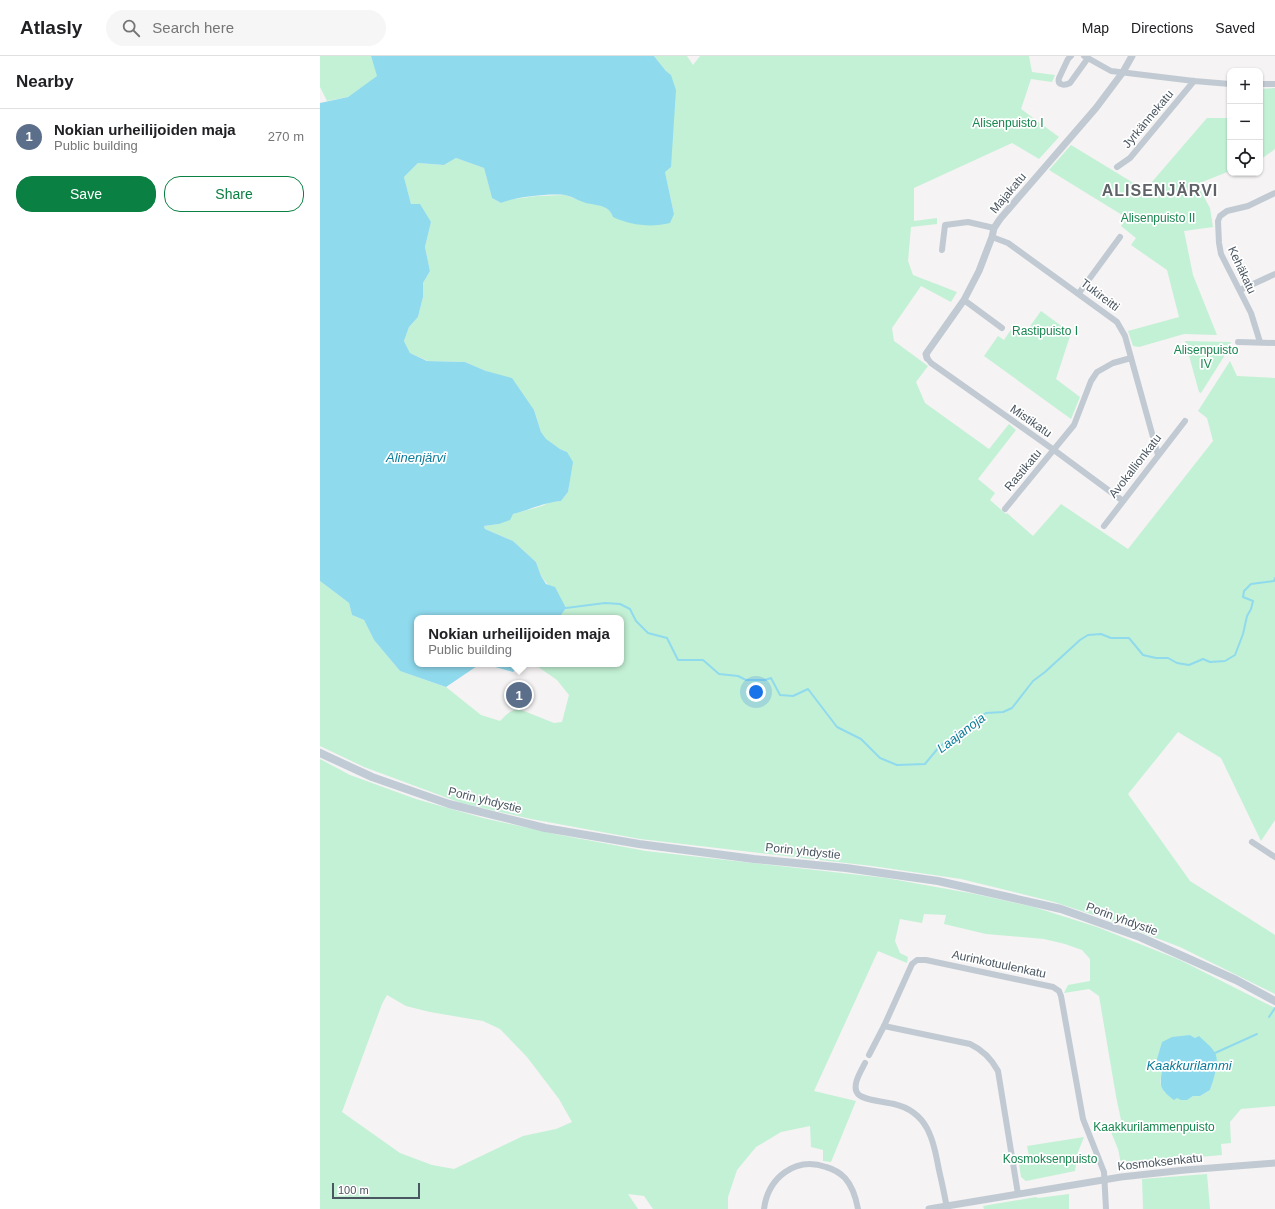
<!DOCTYPE html>
<html lang="en">
<head>
<meta charset="utf-8">
<style>
  :root { --surface:#fff; --page:#f6f6f6; --text:#202124; --muted:#757577; --line:#e0e0e0; --accent:#0b8043 }
  body { margin:0; font-family:Helvetica,sans-serif; background:var(--page); color:var(--text) }
  .controls { position:absolute; right:12px; top:12px; display:grid; overflow:hidden; border-radius:8px; box-shadow:0 1px 3px #0004 }
  .controls button { width:36px; height:36px; display:grid; place-items:center; padding:0; border:0; border-bottom:1px solid var(--line); background:var(--surface); color:var(--text); font:20px sans-serif }
  .scale { position:absolute; left:12px; bottom:10px; width:88px; box-sizing:border-box; padding-left:4px; border:2px solid #4a5661; border-top:0; font-size:11px; line-height:14px; white-space:nowrap; color:#4a5661; -webkit-text-stroke:3px #fff; paint-order:stroke }
  .you { position:absolute; left:436px; top:636px; width:14px; height:14px; margin:-10px; border:3px solid #fff; border-radius:50%; background:#1a73e8; box-shadow:0 0 0 6px #1a73e833 }
  .badge { display:grid; place-items:center; width:26px; height:26px; border-radius:50%; background:var(--accent); color:#fff; font-size:13px; font-weight:700 }
  .pin { position:absolute; translate:-50% -50%; border:2px solid #fff; box-shadow:0 1px 4px #0006 }
  .popup { position:absolute; left:94px; top:559px; width:210px; height:52px; box-sizing:border-box; display:grid; place-content:center; border-radius:8px; background:var(--surface); filter:drop-shadow(0 1px 3px #0005); font-size:13px; white-space:nowrap; color:var(--muted) }
  .popup b { font-size:15px; color:var(--text) }
  .popup::after { content:''; position:absolute; left:50%; top:100%; margin-left:-8px; border:8px solid transparent; border-top-color:var(--surface) }
  .list { margin:0; padding:0; list-style:none }
  h2 { display:flex; justify-content:space-between; align-items:center; height:52px; margin:0; padding:0 16px; font-size:17px }
  h2 small { font-size:13px; font-weight:400; color:var(--muted) }
  .list li { display:grid; grid-template-columns:26px 1fr auto; gap:12px; align-items:center; box-sizing:border-box; height:56px; padding:0 16px; border-top:1px solid var(--line) }
  .list b { display:block; font-size:15px; white-space:nowrap }
  .list p { margin:0; font-size:13px; white-space:nowrap; color:var(--muted) }
  .list em { font-size:13px; font-style:normal; color:var(--muted) }
  .actions { display:flex; gap:8px; padding:12px 16px }
  .actions a { flex:1; padding:9px 0; border:1px solid var(--accent); border-radius:16px; text-align:center; font-size:14px; color:var(--accent) }
  .actions .main { background:var(--accent); color:#fff }
  .icon { flex:none; width:22px; height:22px; fill:none; stroke:currentColor; stroke-width:2; stroke-linecap:round; stroke-linejoin:round }
  .map { position:relative; flex:none; width:955px; height:1153px; overflow:hidden }
  header { display:flex; align-items:center; gap:24px; box-sizing:border-box; height:56px; padding:0 20px; background:var(--surface); border-bottom:1px solid var(--line) }
  header strong { font-size:19px }
  nav { display:flex; gap:22px; margin-inline-start:auto; font-size:14px }
  .search { width:280px; height:36px; background:var(--page); display:flex; align-items:center; gap:10px; box-sizing:border-box; padding:0 14px; border-radius:22px; color:var(--muted); font-size:15px }
  main { display:flex }
  aside { flex:1; background:var(--surface) }
  .map>svg:first-child { display:block }
  .green { fill:#c3f1d5; fill-rule:evenodd }
  .water { fill:#90daee }
  .lines { fill:none; stroke-linecap:round; stroke-linejoin:round }
  .stream { stroke:#90daee; stroke-width:2 }
  .minor { stroke:#c1cad2; stroke-width:6 }
  .tertiary { stroke:#c1cad2; stroke-width:7 }
  .secondary { stroke:#c1cbd6; stroke-width:8 }
  .labels { text-anchor:middle; dominant-baseline:central; stroke-width:3.5; stroke-linejoin:round; paint-order:stroke }
  .street-label { font-size:12px; fill:#4a5661; stroke:#fff }
  .park-label { font-size:12px; fill:#17864f; stroke:#fff }
  .water-label { font-size:13px; font-style:italic; fill:#0c7c9b; stroke:#fff }
  .district-label { font-size:16px; font-weight:bold; letter-spacing:1px; fill:#5f6368; stroke:#fff }
</style>
</head>
<body>
<header>
<strong>Atlasly</strong>
<div class="search"><svg class="icon" aria-label="search" viewBox="0 0 24 24"><circle cx="10" cy="10" r="6"/><path d="M15 15l6 6"/></svg>Search here</div>
<nav><a>Map</a><a>Directions</a><a>Saved</a></nav>
</header>
<main>
<aside>
<h2>Nearby<small></small></h2>
<ul class="list">
<li><span class="badge" style="background:#5c6f8a">1</span><div><b>Nokian urheilijoiden maja</b><p>Public building</p></div><em>270 m</em></li>
</ul>
<div class="actions"><a class="main">Save</a><a>Share</a></div>
</aside>
<div class="map">
<svg width="955" height="1153" viewBox="0 0 955 1153">
  <rect width="100%" height="100%" fill="#f5f3f3"/>
  <g class="green">
    <polygon points="0,0 51,0 58,20 28,41 7,45 0,31"/>
    <path d="M 334,0 L 367,0 L 373,9 L 380,0 L 709,0 L 712,16 L 735,19 L 732,26 L 711,23 L 701,53 L 739,81 L 719,103 L 692,87 L 594,132 L 594,165 L 617,162 L 617,168 L 591,171 L 588,205 L 593,219 L 637,236 L 631,246 L 601,230 L 572,272 L 574,285 L 608,310 L 596,326 L 605,347 L 669,393 L 689,368 L 696,374 L 658,423 L 675,437 L 670,444 L 686,458 L 687,457 L 713,480 L 741,448 L 808,493 L 893,385 L 887,362 L 878,355 L 910,305 L 917,320 L 955,322 L 955,764 L 941,785 L 901,702 L 858,676 L 808,738 L 870,825 L 955,879 L 955,938 L 860,891 L 783,862 L 734,846 L 641,823 L 552,810 L 320,783 L 211,763 L 141,747 L 44,711 L 0,690 L 0,525 L 29,547 L 32,559 L 44,564 L 54,584 L 80,615 L 126,631 L 161,659 L 180,665 C 186,659 190,654 199,653 L 234,667 L 242,666 L 249,639 L 237,624 L 214,608 L 301,608 L 301,562 L 239,562 L 246,552 L 221,520 L 216,506 L 193,485 L 165,473 L 164,470 L 179,468 L 193,458 L 222,450 L 230,446 L 241,445 L 248,436 L 249,426 L 247,396 L 240,393 L 226,384 L 221,376 L 214,354 L 166,315 L 145,306 L 108,305 L 90,297 L 84,285 L 89,271 L 98,261 L 103,241 L 103,227 L 110,215 L 105,191 L 111,166 L 91,148 L 84,121 L 98,107 L 124,109 L 136,102 L 164,112 L 172,142 L 181,147 L 187,144 L 217,140 L 245,139 L 270,148 L 282,149 L 291,155 L 354,158 L 345,116 L 351,19 L 346,15 Z"/>
    <polygon points="955,32 955,93 944,101 940,103 940,33"/>
    <polygon points="887,62 910,62 910,115 877,128 890,152 893,171 864,175 873,219 897,279 864,278 819,291 813,290 808,275 859,261 847,214 811,189 816,182 801,170 807,162 729,114 751,89 825,134"/>
    <polygon points="721,255 751,277 736,323 760,341 751,363 664,300 678,280 684,284 692,272 703,280"/>
    <polygon points="865,285 911,286 910,291 881,337 879,336"/>
    <path d="M 0,703 L 30,719 L 96,743 L 163,762 L 240,779 L 326,795 L 566,822 L 655,838 L 714,851 L 777,871 L 860,904 L 955,952 L 955,1050 L 921,1053 L 910,1066 L 911,1087 L 901,1088 L 902,1099 L 801,1108 L 798,1093 L 791,1076 L 801,1064 L 796,1040 L 779,940 L 769,933 L 744,937 L 748,929 L 770,925 L 770,903 L 762,894 L 745,888 L 724,883 L 666,878 L 624,868 L 626,859 L 604,858 L 602,867 L 580,863 L 575,885 L 580,897 L 588,901 L 587,907 L 558,895 L 494,1035 L 536,1045 L 511,1106 L 503,1105 L 503,1094 L 491,1091 L 490,1070 L 461,1076 L 436,1091 L 417,1114 L 408,1141 L 408,1153 L 333,1153 L 324,1140 L 308,1138 L 318,1153 L 0,1153 ZM 67,939 L 86,950 L 110,956 L 163,965 L 180,973 L 207,1001 L 239,1043 L 252,1066 L 236,1073 L 203,1080 L 134,1113 L 112,1109 L 80,1097 L 22,1056 L 62,948 ZM 870,979 L 875,982 L 896,1010 L 890,1034 L 880,1040 L 873,1040 L 866,1044 L 857,1042 L 844,1036 L 840,1026 L 842,1015 L 836,1006 L 842,987 Z"/>
    <polygon points="764,1081 758,1096 755,1115 706,1125 701,1121 698,1102 709,1100 707,1090"/>
    <polygon points="887,1118 890,1153 823,1153 822,1123"/>
    <polygon points="749,1138 749,1153 664,1153 663,1150 716,1141 718,1142"/>
  </g>
  <g class="water">
    <path d="M 51,0 L 334,0 L 346,15 L 351,19 L 356,34 L 351,111 L 345,116 L 354,158 L 350,167 C 331,172 310,169 293,161 C 289,150 281,150 271,148 C 262,147 254,141 245,139 C 230,137 194,141 181,147 L 172,142 L 164,112 L 136,102 L 124,109 L 98,107 L 84,121 L 91,148 L 100,148 L 111,166 L 105,191 L 110,215 L 103,227 L 103,241 L 98,261 L 89,271 L 84,285 L 90,297 L 107,305 L 145,306 L 166,315 L 192,322 L 214,354 L 221,376 L 226,383 L 240,393 L 247,396 L 253,406 L 248,436 L 241,445 C 225,446 209,454 193,458 L 190,464 L 179,468 L 164,470 L 165,473 L 193,485 L 216,506 L 221,520 L 226,528 L 235,531 L 246,552 L 239,562 L 97,562 L 97,608 L 160,608 L 126,631 L 80,615 L 54,584 L 44,564 L 32,559 L 29,547 L 0,525 L 0,47 L 28,41 L 57,20 Z"/>
    <polygon points="165,608 201,608 193,616"/>
    <path d="M 870,979 L 875,982 L 879,980 C 884,985 892,991 895,997 C 900,1006 893,1025 890,1034 L 880,1040 L 873,1040 L 867,1044 L 861,1044 L 857,1042 L 854,1044 C 841,1034 839,1031 842,1015 L 836,1006 L 842,986 L 852,981 Z"/>
  </g>
  <g class="lines">
    <g class="stream">
      <polyline points="246,552 285,547 300,548 310,553 316,565 328,577 347,582 358,604 383,604 399,618 418,620 426,624 445,624 451,622 460,639 473,640 488,633 517,671 541,683 560,702 577,709 605,708 619,691 630,683 647,675 658,662 666,657 683,656 692,652 713,625 725,616 760,584 768,579 781,578 791,582 809,582 823,599 836,602 848,602 857,607 869,609 883,603 890,606 905,605 915,599 923,578 927,560 931,553 933,545 923,541 924,535 931,528 954,525 955,522"/>
      <polyline points="949,961 955,952"/>
      <polyline points="895,997 937,978"/>
    </g>
    <g class="minor">
      <path d="M 751,0 L 748,3 L 739,22 C 737,29 744,30 750,27 L 768,2"/>
      <polyline points="764,0 791,15 874,25 910,28"/>
      <polyline points="940,28 955,28"/>
      <polyline points="797,111 810,102 874,25"/>
      <polyline points="672,181 688,187 797,266 805,280 838,399"/>
      <polyline points="622,194 625,169 648,166 674,172"/>
      <polyline points="920,234 955,218"/>
      <polyline points="759,237 800,181"/>
      <polyline points="644,244 682,272"/>
      <polyline points="918,286 955,287"/>
      <polyline points="940,286 931,257 901,198 899,187 898,165 900,160 907,155 928,150 955,137"/>
      <polyline points="607,302 611,307 734,394 803,445"/>
      <polyline points="685,453 754,369 771,325 777,316 793,307 811,302"/>
      <polyline points="784,470 865,365"/>
      <polyline points="932,786 955,801"/>
      <path d="M 564,970 L 650,988 C 663,994 671,1002 678,1015 L 698,1138"/>
      <polyline points="549,999 564,970 592,908 597,904 606,904 733,931 739,935 741,940 763,1063 784,1116 786,1153"/>
      <path d="M 545,1007 C 541,1015 531,1030 538,1038 C 543,1044 565,1046 574,1048 C 608,1056 613,1083 619,1114 C 622,1127 625,1140 627,1153"/>
      <path d="M 444,1153 C 448,1122 475,1100 506,1111 C 513,1113 520,1117 525,1122 C 533,1131 536,1142 538,1153"/>
    </g>
    <g class="tertiary">
      <polyline points="607,302 606,298 608,295 644,244 659,215 672,181 674,172 680,163 776,52 803,16 812,0"/>
      <polyline points="609,1153 801,1121 865,1114 955,1107"/>
    </g>
    <polyline class="secondary" points="0,697 52,721 129,748 225,772 319,788 434,803 526,812 618,825 741,853 820,881 916,924 955,945"/>
  </g>
  <g class="labels">
    <g class="street-label">
      <text transform="translate(828 63) rotate(-50)">Jyrkännekatu</text>
      <text transform="translate(688 137) rotate(-50)">Majakatu</text>
      <text transform="translate(922 214) rotate(65)">Kehäkatu</text>
      <text transform="translate(780 239) rotate(37)">Tukireitti</text>
      <text transform="translate(711 365) rotate(35)">Mistikatu</text>
      <text transform="translate(815 410) rotate(-52)">Avokallionkatu</text>
      <text transform="translate(703 414) rotate(-50)">Rastikatu</text>
      <text transform="translate(165 744) rotate(14)">Porin yhdystie</text>
      <text transform="translate(483 795) rotate(6)">Porin yhdystie</text>
      <text transform="translate(802 863) rotate(20)">Porin yhdystie</text>
      <text transform="translate(679 908) rotate(12)">Aurinkotuulenkatu</text>
      <text transform="translate(840 1106) rotate(-6)">Kosmoksenkatu</text>
    </g>
    <g class="park-label">
      <text x="688" y="67">Alisenpuisto I</text>
      <text x="838" y="162">Alisenpuisto II</text>
      <text x="725" y="275">Rastipuisto I</text>
      <text x="886" y="294">Alisenpuisto<tspan x="886" dy="14">IV</tspan></text>
      <text x="834" y="1071">Kaakkurilammenpuisto</text>
      <text x="730" y="1103">Kosmoksenpuisto</text>
    </g>
    <g class="water-label">
      <text x="96" y="401">Alinenjärvi</text>
      <text transform="translate(641 677) rotate(-37)">Laajanoja</text>
      <text x="869" y="1009">Kaakkurilammi</text>
    </g>
    <g class="district-label">
      <text x="840" y="134">ALISENJÄRVI</text>
    </g>
  </g>
</svg>
<div class="controls">
<button>+</button>
<button>−</button>
<button><svg class="icon" aria-label="locate" viewBox="0 0 24 24"><circle cx="12" cy="12" r="6"/><path d="M12 2v4M12 18v4M2 12h4M18 12h4"/></svg></button>
</div>
<div class="scale">100 m</div>
<div class="you"></div>
<div class="pin badge" style="left:199px;top:639px;background:#5c6f8a">1</div>
<div class="popup"><b>Nokian urheilijoiden maja</b>Public building</div>
</div>
</main>
</body>
</html>
